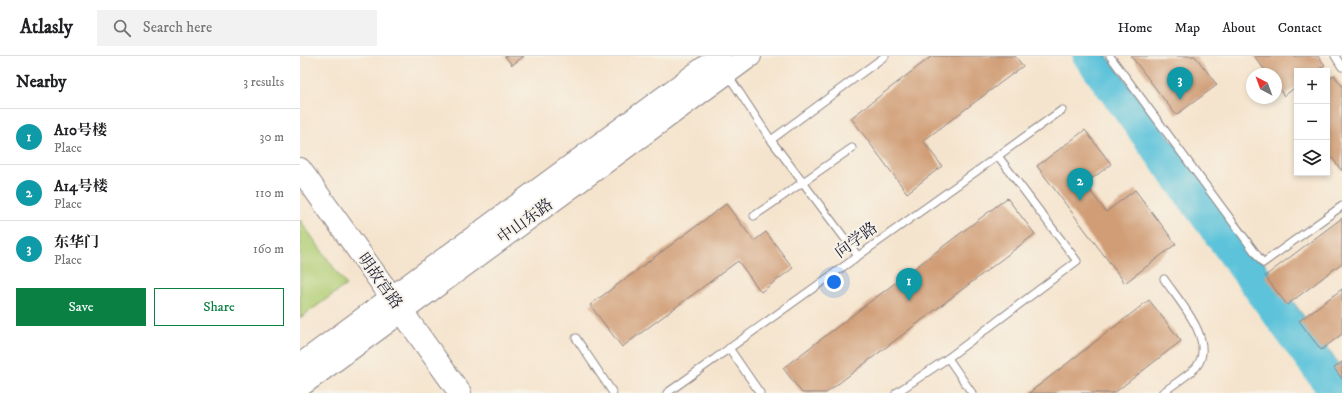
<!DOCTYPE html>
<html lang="en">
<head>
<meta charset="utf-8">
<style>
  :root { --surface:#fff; --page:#f2f2f2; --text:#202124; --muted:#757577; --line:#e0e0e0; --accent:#0b8043 }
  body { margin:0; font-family:"IM FELL DW Pica","Noto Serif SC",serif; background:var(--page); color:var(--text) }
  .controls { position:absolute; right:12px; top:12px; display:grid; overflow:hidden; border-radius:0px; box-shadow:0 2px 6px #0003 }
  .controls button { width:36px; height:36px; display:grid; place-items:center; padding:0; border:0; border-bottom:1px solid var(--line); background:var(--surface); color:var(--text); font:20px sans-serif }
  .compass { position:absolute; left:946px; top:12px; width:36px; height:36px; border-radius:50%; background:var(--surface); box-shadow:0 2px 6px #0003; rotate:319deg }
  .you { position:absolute; left:534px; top:226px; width:14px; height:14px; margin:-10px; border:3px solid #fff; border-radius:50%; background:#1a73e8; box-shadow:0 0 0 6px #1a73e833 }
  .badge { display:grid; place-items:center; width:26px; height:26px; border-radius:50%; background:var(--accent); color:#fff; font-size:13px; font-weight:700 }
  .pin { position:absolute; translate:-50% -33px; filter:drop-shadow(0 1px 2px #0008) }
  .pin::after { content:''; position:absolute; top:21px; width:14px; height:12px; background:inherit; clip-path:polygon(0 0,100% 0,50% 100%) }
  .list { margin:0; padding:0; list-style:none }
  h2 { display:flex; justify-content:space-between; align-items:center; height:52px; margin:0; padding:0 16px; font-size:17px }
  h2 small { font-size:13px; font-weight:400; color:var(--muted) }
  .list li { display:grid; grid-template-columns:26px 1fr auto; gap:12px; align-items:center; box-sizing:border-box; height:56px; padding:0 16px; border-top:1px solid var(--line) }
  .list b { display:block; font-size:15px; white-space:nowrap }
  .list p { margin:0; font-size:13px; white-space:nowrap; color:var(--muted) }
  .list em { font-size:13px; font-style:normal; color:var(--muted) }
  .actions { display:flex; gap:8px; padding:12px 16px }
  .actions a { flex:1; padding:9px 0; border:1px solid var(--accent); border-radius:0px; text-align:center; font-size:14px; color:var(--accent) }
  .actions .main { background:var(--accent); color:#fff }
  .icon { flex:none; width:22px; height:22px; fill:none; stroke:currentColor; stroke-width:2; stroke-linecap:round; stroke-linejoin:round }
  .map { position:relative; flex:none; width:1042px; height:337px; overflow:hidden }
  header { display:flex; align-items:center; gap:24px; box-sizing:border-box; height:56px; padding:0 20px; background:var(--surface); border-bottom:1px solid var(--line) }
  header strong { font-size:19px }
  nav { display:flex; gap:22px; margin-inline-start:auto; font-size:14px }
  .search { width:280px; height:36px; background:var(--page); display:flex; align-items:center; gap:10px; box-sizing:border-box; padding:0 14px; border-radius:0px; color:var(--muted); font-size:15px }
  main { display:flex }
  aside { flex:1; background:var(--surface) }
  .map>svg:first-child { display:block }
  .green { fill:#b0cd73; stroke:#697857 }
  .water { fill:#5dc3da; stroke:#40728a }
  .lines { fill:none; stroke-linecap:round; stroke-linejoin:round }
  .river { stroke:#5dc3da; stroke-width:29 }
  .building { fill:#d09d76 }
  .lane-casing { stroke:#8c8384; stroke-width:9 }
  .primary-casing { stroke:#8c8384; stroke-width:24 }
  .lane { stroke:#fff; stroke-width:7 }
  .primary { stroke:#fff; stroke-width:22 }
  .labels { text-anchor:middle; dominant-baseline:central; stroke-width:4; stroke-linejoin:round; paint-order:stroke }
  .street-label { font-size:16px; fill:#22223b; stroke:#f7f3e8 }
</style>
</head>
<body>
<header>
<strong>Atlasly</strong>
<div class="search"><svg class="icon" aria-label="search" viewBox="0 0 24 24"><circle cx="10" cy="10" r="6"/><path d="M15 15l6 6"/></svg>Search here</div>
<nav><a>Home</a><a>Map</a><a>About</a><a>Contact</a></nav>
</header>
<main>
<aside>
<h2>Nearby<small>3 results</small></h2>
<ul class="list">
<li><span class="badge" style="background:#0f9aa8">1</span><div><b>A10号楼</b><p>Place</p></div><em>30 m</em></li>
<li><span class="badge" style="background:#0f9aa8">2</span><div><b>A14号楼</b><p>Place</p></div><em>110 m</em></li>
<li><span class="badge" style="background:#0f9aa8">3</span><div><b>东华门</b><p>Place</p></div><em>160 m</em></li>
</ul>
<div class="actions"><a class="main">Save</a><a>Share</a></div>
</aside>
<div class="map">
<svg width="1042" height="337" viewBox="0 0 1042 337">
  <rect width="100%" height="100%" fill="#f7f3e8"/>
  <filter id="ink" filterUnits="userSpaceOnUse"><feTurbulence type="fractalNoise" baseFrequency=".025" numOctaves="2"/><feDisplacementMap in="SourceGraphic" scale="8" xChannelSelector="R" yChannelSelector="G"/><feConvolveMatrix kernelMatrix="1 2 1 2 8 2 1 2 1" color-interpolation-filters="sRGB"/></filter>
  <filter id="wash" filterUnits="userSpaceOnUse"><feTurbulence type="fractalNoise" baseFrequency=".012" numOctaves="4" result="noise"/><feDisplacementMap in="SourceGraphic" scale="16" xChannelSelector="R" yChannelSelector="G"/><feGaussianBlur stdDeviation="0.9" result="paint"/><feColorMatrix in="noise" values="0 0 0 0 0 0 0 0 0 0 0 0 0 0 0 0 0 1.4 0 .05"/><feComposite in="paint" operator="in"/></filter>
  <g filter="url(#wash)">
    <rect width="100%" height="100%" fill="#f5e4cd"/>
    <polygon class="green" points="0,164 46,229 0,262"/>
    <polygon class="water" points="785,0 807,0 902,123 1042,312 1042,337 1033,337 957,228"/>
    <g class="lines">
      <polyline class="river" points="787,0 1034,337"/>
    </g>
    <g id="blocks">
      <g class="building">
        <polygon points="205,0 224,0 212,9"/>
        <polygon points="632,0 715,0 723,10 623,85 642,110 607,137 551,62"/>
        <polygon points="831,0 895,0 917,29 876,59"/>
        <polygon points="954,0 1018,0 1025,9 1016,15 997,15 997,30 984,40 976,29 976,18 968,18"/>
        <polygon points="1034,19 1042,30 1042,115 1027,95 1027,24"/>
        <polygon points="785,74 811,108 785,128 806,156 835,134 876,188 825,227 737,110"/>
        <polygon points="707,142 735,178 526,337 502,337 483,312"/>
        <polygon points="426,148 454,185 466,176 493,212 461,236 438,205 322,291 290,249"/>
        <polygon points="1042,162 1042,207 987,249 965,220"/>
        <polygon points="1042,233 1042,278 1021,294 999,265"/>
        <polygon points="849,244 881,285 814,337 729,337"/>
        <polygon points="1042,306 1042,323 1034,312"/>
      </g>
    </g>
  </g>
  <g filter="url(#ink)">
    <use href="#blocks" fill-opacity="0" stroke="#8c8384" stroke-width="1"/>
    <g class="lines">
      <defs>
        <g id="lane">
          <polyline points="810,0 963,207 1042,150"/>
          <polyline points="1035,0 1042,11"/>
          <polyline points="428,19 471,84 558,200"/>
          <polyline points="471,84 585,0"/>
          <polyline points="454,160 552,92"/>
          <polyline points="276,282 313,337"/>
          <polyline points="429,292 460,337"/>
          <polyline points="648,302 672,337"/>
          <polyline points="367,337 762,54"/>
          <polyline points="596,337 648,302 777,205 698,100"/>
          <path d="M 862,337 C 870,331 893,316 897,310 C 916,284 878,244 864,223"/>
        </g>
        <g id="primary">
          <polyline points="0,113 160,337"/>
          <polyline points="0,309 420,0"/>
          <polyline points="0,330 450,0"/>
        </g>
      </defs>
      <use href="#lane" class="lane-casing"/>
      <use href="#primary" class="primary-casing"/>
      <use href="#lane" class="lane"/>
      <use href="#primary" class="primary"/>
    </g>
  </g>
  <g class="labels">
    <g class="street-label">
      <text transform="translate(225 165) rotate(-36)">中山东路</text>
      <text transform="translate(556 184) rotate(-36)">向学路</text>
      <text transform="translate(80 225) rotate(54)">明故宫路</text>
    </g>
  </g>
</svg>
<div class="controls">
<button>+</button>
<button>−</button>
<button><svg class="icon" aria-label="layers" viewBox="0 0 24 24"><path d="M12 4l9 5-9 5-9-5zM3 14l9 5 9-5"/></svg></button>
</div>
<svg class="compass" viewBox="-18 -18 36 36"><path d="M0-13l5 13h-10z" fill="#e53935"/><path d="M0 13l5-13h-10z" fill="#757577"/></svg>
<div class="you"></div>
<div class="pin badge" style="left:609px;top:245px;background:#0f9aa8">1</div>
<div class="pin badge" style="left:780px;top:145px;background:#0f9aa8">2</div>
<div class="pin badge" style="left:880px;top:44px;background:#0f9aa8">3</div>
</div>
</main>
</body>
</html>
